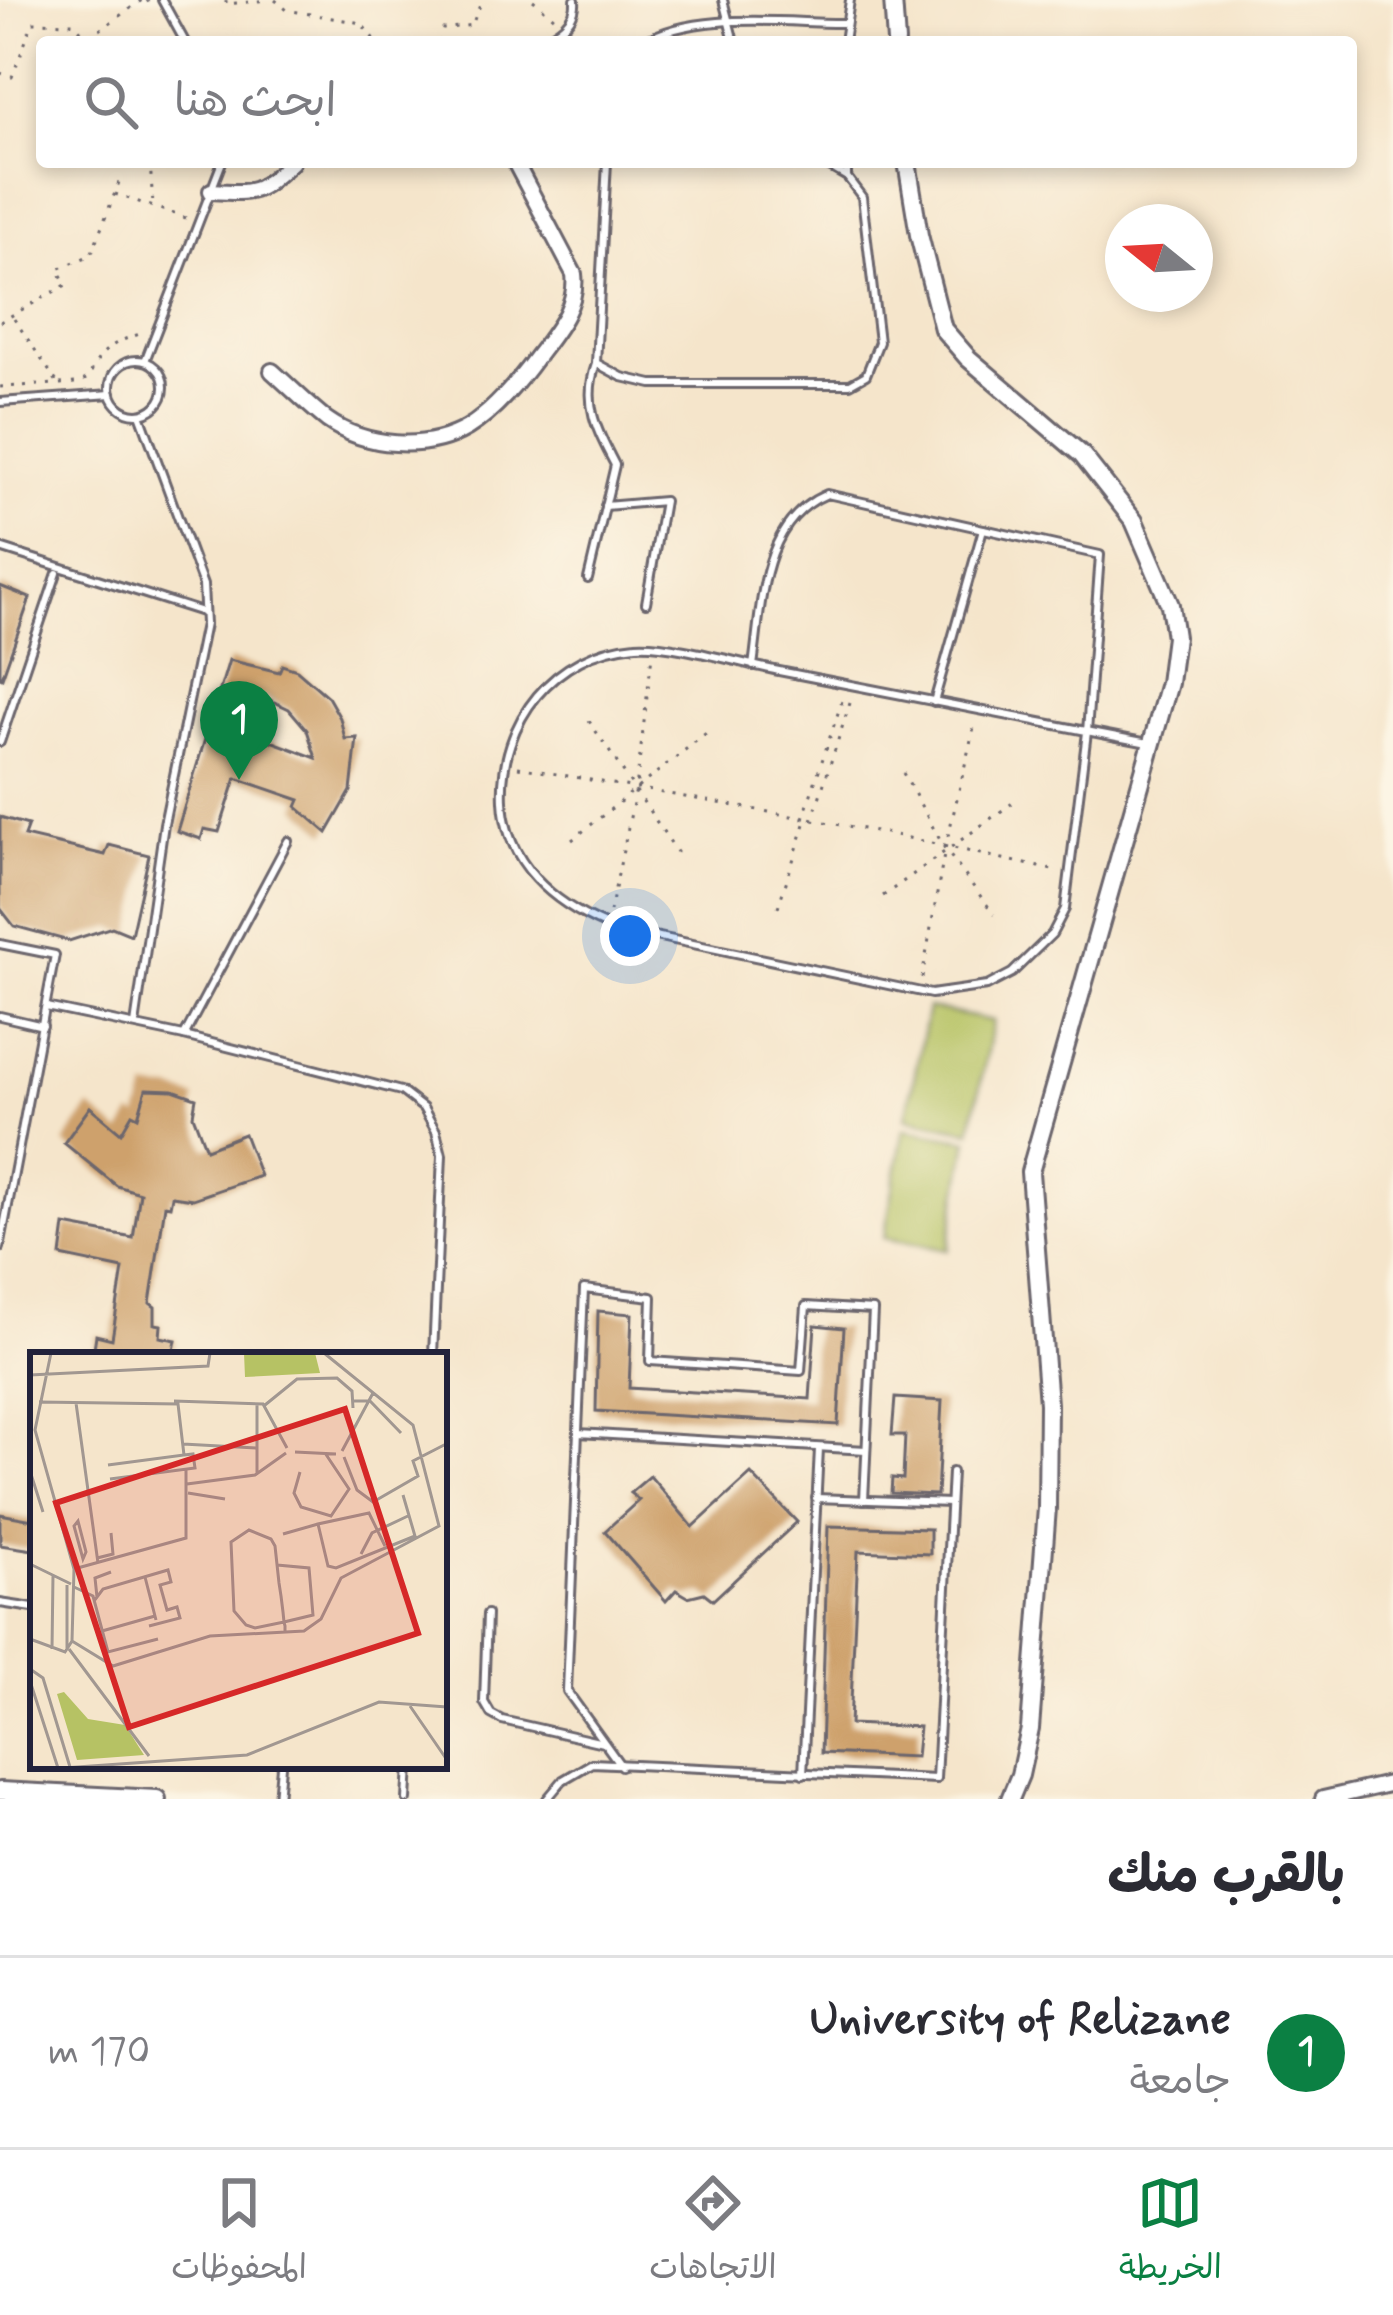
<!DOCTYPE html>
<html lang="ar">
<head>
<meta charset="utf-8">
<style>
  :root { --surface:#fff; --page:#f2f2f3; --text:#2b2b33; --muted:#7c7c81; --line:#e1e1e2; --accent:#0b8043 }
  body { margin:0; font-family:Mynerve,"Playpen Sans Arabic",sans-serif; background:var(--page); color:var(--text); direction:rtl }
  .compass { position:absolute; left:1105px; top:204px; width:108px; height:108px; border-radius:50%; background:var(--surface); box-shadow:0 6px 18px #0003; rotate:288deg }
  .you { position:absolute; left:630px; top:936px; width:42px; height:42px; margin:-30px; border:9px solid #fff; border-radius:50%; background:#1a73e8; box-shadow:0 0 0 18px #1a73e833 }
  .badge { display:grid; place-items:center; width:78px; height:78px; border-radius:50%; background:var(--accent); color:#fff; font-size:39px; font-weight:700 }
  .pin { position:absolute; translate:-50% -99px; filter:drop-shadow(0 3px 6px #0008) }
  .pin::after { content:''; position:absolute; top:63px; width:42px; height:36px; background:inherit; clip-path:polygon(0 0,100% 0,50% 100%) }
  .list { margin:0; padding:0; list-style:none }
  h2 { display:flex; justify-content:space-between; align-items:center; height:156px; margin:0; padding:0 48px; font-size:51px }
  h2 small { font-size:39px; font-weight:400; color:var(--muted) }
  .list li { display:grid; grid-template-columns:78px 1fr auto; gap:36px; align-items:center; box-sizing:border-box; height:192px; padding:0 48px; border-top:3px solid var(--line) }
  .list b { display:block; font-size:45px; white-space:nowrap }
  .list p { margin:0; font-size:39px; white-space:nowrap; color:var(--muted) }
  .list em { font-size:39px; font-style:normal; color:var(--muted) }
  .icon { flex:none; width:66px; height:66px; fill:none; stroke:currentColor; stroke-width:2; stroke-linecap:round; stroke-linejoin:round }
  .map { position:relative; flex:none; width:1393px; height:1799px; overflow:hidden; direction:ltr }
  .search { position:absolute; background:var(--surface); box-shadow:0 6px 18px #0003; left:36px; right:36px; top:36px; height:132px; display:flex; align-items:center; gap:30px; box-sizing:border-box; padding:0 42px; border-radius:12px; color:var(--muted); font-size:45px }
  .sheet { height:348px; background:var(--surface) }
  nav { display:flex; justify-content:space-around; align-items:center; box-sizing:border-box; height:168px; border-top:3px solid var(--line); background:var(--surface); font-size:33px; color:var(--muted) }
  nav a { display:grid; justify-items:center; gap:6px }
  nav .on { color:var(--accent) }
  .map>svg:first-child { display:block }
  .green { fill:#b6c264; stroke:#6c7250; stroke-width:3 }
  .building { fill:#cea16c; fill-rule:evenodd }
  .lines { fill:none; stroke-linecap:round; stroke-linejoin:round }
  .service-casing { stroke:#6c666d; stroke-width:12 }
  .minor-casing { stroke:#6c666d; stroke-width:20 }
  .tertiary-casing { stroke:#6c666d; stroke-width:22 }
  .path { stroke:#6c666d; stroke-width:3; stroke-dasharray:3 9; stroke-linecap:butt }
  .service { stroke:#fff; stroke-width:6 }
  .minor { stroke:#fff; stroke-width:14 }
  .tertiary { stroke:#fff; stroke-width:16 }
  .inset-road { fill:none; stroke:#a19791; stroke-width:3 }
  .view { fill:#d62828; fill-opacity:0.15; stroke:#d62828; stroke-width:6 }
  .inset-edge { fill:none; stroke:#22223b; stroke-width:6 }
</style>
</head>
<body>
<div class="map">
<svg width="1393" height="1799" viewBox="0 0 1393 1799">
  <rect width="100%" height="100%" fill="#fcf5e5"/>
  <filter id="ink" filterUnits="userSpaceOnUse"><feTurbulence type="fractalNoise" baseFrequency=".00833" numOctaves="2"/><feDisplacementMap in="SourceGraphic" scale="24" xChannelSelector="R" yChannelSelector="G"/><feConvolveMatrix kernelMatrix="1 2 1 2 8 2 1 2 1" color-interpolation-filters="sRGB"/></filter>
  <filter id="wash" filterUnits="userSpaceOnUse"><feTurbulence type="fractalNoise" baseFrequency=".004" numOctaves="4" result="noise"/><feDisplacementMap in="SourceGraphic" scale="48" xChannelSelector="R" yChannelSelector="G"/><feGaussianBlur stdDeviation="2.7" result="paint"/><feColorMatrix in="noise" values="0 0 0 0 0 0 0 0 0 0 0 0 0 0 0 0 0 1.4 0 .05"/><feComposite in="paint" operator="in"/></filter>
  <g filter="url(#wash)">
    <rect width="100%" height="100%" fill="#f5e5cb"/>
    <g class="green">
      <polygon points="928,1008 993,1021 971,1131 906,1118"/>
      <polygon points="904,1129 968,1140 948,1250 884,1238"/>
    </g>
    <g id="blocks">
      <g class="building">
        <polygon points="0,586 30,598 2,678 0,677"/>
        <path d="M 229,660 L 279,672 L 282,665 L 297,670 L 328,697 L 340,718 L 345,739 L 357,738 L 351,791 L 327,833 L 297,807 L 300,800 L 236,778 L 219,832 L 204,829 L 201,839 L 177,831 ZM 262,696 L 289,709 L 307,730 L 316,758 L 252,734 Z"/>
        <polygon points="0,817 28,825 24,836 105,855 109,845 149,855 131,935 112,927 69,941 14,926 0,908"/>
        <polygon points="146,1089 173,1090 196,1098 193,1115 206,1149 244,1134 260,1176 193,1199 172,1196 170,1206 165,1205 150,1303 155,1307 155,1324 161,1325 160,1337 176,1340 173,1355 93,1355 96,1335 112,1339 123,1269 61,1256 65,1225 133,1238 140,1193 117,1186 64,1143 90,1107 121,1133 132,1114 138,1117"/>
        <polygon points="598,1311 632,1314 629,1388 810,1399 815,1325 844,1328 838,1425 596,1411"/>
        <polygon points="895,1398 942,1401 937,1495 891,1493 892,1478 903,1479 905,1435 892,1435"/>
        <polygon points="751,1474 797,1522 713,1600 704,1593 688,1597 676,1590 666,1601 605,1531 639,1500 630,1493 650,1476 693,1527"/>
        <polygon points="0,1514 33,1520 33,1550 0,1545"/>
        <polygon points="828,1526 930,1529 930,1554 858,1551 850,1724 919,1727 916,1757 821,1753"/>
      </g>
    </g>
  </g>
  <g filter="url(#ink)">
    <use href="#blocks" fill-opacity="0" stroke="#6c666d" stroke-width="3"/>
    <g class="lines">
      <defs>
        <g id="service">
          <polyline points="162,0 185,42"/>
          <polyline points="723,0 734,42"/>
          <path d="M 539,42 C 557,32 577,21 575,0"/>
          <path d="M 644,42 C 694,11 785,23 844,23"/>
          <polyline points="844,42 850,0"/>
          <polyline points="607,162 596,363 622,377 652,384 850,384 866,375 879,342 862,197 847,177 847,162"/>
          <polyline points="821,162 847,177"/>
          <circle cx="137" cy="387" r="27"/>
          <polyline points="145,361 222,162"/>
          <polyline points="0,402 111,394"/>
          <polyline points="605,506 664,501 646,603"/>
          <polyline points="0,548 202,612"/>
          <path d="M 588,579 L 615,465 C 597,431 582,403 596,364"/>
          <path d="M 753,666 C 762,604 760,522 827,494 L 1100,555 L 1087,732 L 1065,909 L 1052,934 L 1012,973 L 987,986 L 931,994 L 607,926 C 553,903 506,864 503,801 C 499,721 554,652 636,645 C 667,642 744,664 779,671 C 902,696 1025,720 1148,743"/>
          <polyline points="934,702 983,529"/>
          <polyline points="0,742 57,573"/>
          <polyline points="0,944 55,955 0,1248"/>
          <polyline points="46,1007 184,1036 401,1091 423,1108 436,1131 442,1155 433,1355"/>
          <polyline points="0,1016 43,1026"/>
          <polyline points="135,1025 164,824 205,624 203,585 140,414"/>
          <polyline points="184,1036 288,841"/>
          <polyline points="578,1433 866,1450"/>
          <polyline points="816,1498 950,1503"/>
          <polyline points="0,1603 33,1608"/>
          <polyline points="487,1614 484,1702 491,1714 502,1720 603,1743"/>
          <polyline points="621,1766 567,1691 584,1289 652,1297 650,1361 801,1371 806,1306 873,1310 864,1500"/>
          <polyline points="803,1774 819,1449"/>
          <polyline points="278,1799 281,1766"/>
          <polyline points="407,1799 409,1766"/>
          <polyline points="547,1799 563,1780 592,1763 936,1779 952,1472"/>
        </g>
        <g id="minor">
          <path d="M 211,191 C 258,194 257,193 292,162"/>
          <path d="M 272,371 C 290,387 308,405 327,420 C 365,447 426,452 467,428 C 495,411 519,381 538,355 C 556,331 578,306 574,274 L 515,162"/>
          <polyline points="1323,1799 1393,1783"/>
        </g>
        <g id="tertiary">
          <polyline points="893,0 896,42"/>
          <polyline points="907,162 919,235 943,329 968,358 1082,455 1134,521 1170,605 1175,637 1169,683 1030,1172 1048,1404 1047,1508 1030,1729 1020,1775 1010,1799"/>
          <polyline points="0,1791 157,1799"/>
        </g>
      </defs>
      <use href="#service" class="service-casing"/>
      <use href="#minor" class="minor-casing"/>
      <use href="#tertiary" class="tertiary-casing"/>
      <g class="path">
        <polyline points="147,0 153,9"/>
        <polyline points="226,0 226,4 269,0"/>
        <polyline points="275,0 287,10 361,23 376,42"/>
        <polyline points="533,0 555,18"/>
        <polyline points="90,37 142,0"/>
        <polyline points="440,42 443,29 472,25 482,0"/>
        <polyline points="0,73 12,77 33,22 74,23 92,42"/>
        <polyline points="150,162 153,205"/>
        <polyline points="115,194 186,218"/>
        <polyline points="14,319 59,385"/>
        <polyline points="0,322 66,285 58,269 91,255 121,177"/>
        <path d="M 0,387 L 77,383 L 89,378 C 99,348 117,341 143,333"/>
        <polyline points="589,721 681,858"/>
        <polyline points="518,767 886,833 1057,871"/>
        <polyline points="903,773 945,849 994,914"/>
        <polyline points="803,818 843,698"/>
        <polyline points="812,820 851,700"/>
        <polyline points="572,840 710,730"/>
        <polyline points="883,896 1014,802"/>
        <polyline points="778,907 806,821"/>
        <polyline points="610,912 636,789 652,655"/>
        <polyline points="922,978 945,849 975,723"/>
      </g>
      <use href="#service" class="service"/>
      <use href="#minor" class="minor"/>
      <use href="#tertiary" class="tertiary"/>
    </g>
  </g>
  <g transform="translate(30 1352)">
    <rect width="417" height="417" fill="#f5e5cb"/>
    <path d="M 214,1 L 285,1 L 290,21 L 215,25 ZM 34,340 L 58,367 L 95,373 L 114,403 L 47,408 L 27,342 Z" fill="#b6c264"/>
    <path class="inset-road" d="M 0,23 L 178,14 L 180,1M 144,49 L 233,52 L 257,96M 323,49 L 340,49 L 371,81M 9,50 L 148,52 L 154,103 L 78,113M 46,51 L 68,211M 227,51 L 227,122M 235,53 L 267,27 L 307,26 L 322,39 L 323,56M 153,92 L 226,96M 312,99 L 343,41M 265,100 L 306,102M 314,105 L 327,138 L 343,150 L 388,124 L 383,109 L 416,92M 0,119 L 13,160M 270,120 L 264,141 L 271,155 L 301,164 L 319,137 L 295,101M 80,127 L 165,116 L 163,102 L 154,103M 157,132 L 225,123 L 256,101M 158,141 L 195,147M 48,169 L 56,200 L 53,207 L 44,174 ZM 253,182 L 288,172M 355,194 L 339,161 L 288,172 L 298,214 L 306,216 L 385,184 L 373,143M 331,202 L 342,181 L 380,163M 67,206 L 83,202 L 81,181M 0,212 L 41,232M 247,213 L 279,216 L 283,263 L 254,270 L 225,276 L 216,273 L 204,259 L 201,190 L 219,178 L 241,187 L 245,194 L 249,231 L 251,244 L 253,260 L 254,270 L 255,274 L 255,279M 44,217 L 156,186 L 156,117M 115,225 L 126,268M 37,233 L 37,296M 44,235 L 63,244 L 78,300 L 128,287M 67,245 L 65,226 L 81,220M 64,249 L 73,237 L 138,218 L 141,230 L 130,233 L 137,258 L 147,255 L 150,266 L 119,274M 72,279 L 125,264M 0,287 L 35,300 L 42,289 L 44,217 L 5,78 L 21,1M 42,289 L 83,314 L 180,284 L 274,279 L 291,267 L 311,226 L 409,174 L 383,73 L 294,1M 22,297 L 23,223M 39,297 L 119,404M 0,317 L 13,326 L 40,415M 0,329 L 28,416M 380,354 L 417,408M 33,416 L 217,403 L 349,350 L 417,355"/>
    <path class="view" d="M 315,57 L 388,281 L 99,375 L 26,151 Z"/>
    <rect width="417" height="417" class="inset-edge"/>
  </g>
</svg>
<svg class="compass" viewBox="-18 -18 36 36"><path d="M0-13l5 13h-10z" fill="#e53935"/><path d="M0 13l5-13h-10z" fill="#7c7c81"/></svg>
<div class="you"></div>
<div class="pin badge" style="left:239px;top:780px">1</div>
<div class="search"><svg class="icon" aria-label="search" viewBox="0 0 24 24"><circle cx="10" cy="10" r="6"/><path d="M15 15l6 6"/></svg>ابحث هنا</div>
</div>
<section class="sheet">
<h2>بالقرب منك<small></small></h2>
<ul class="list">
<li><span class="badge">1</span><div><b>University of Relizane</b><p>جامعة</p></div><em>170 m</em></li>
</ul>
</section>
<nav>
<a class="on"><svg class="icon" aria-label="map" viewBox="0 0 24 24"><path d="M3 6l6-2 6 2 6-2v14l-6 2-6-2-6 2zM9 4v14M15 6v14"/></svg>الخريطة</a>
<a><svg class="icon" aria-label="directions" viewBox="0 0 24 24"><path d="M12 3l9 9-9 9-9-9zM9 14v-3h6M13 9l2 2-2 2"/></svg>الاتجاهات</a>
<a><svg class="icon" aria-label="saved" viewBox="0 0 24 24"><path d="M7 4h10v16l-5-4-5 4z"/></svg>المحفوظات</a>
</nav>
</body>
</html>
